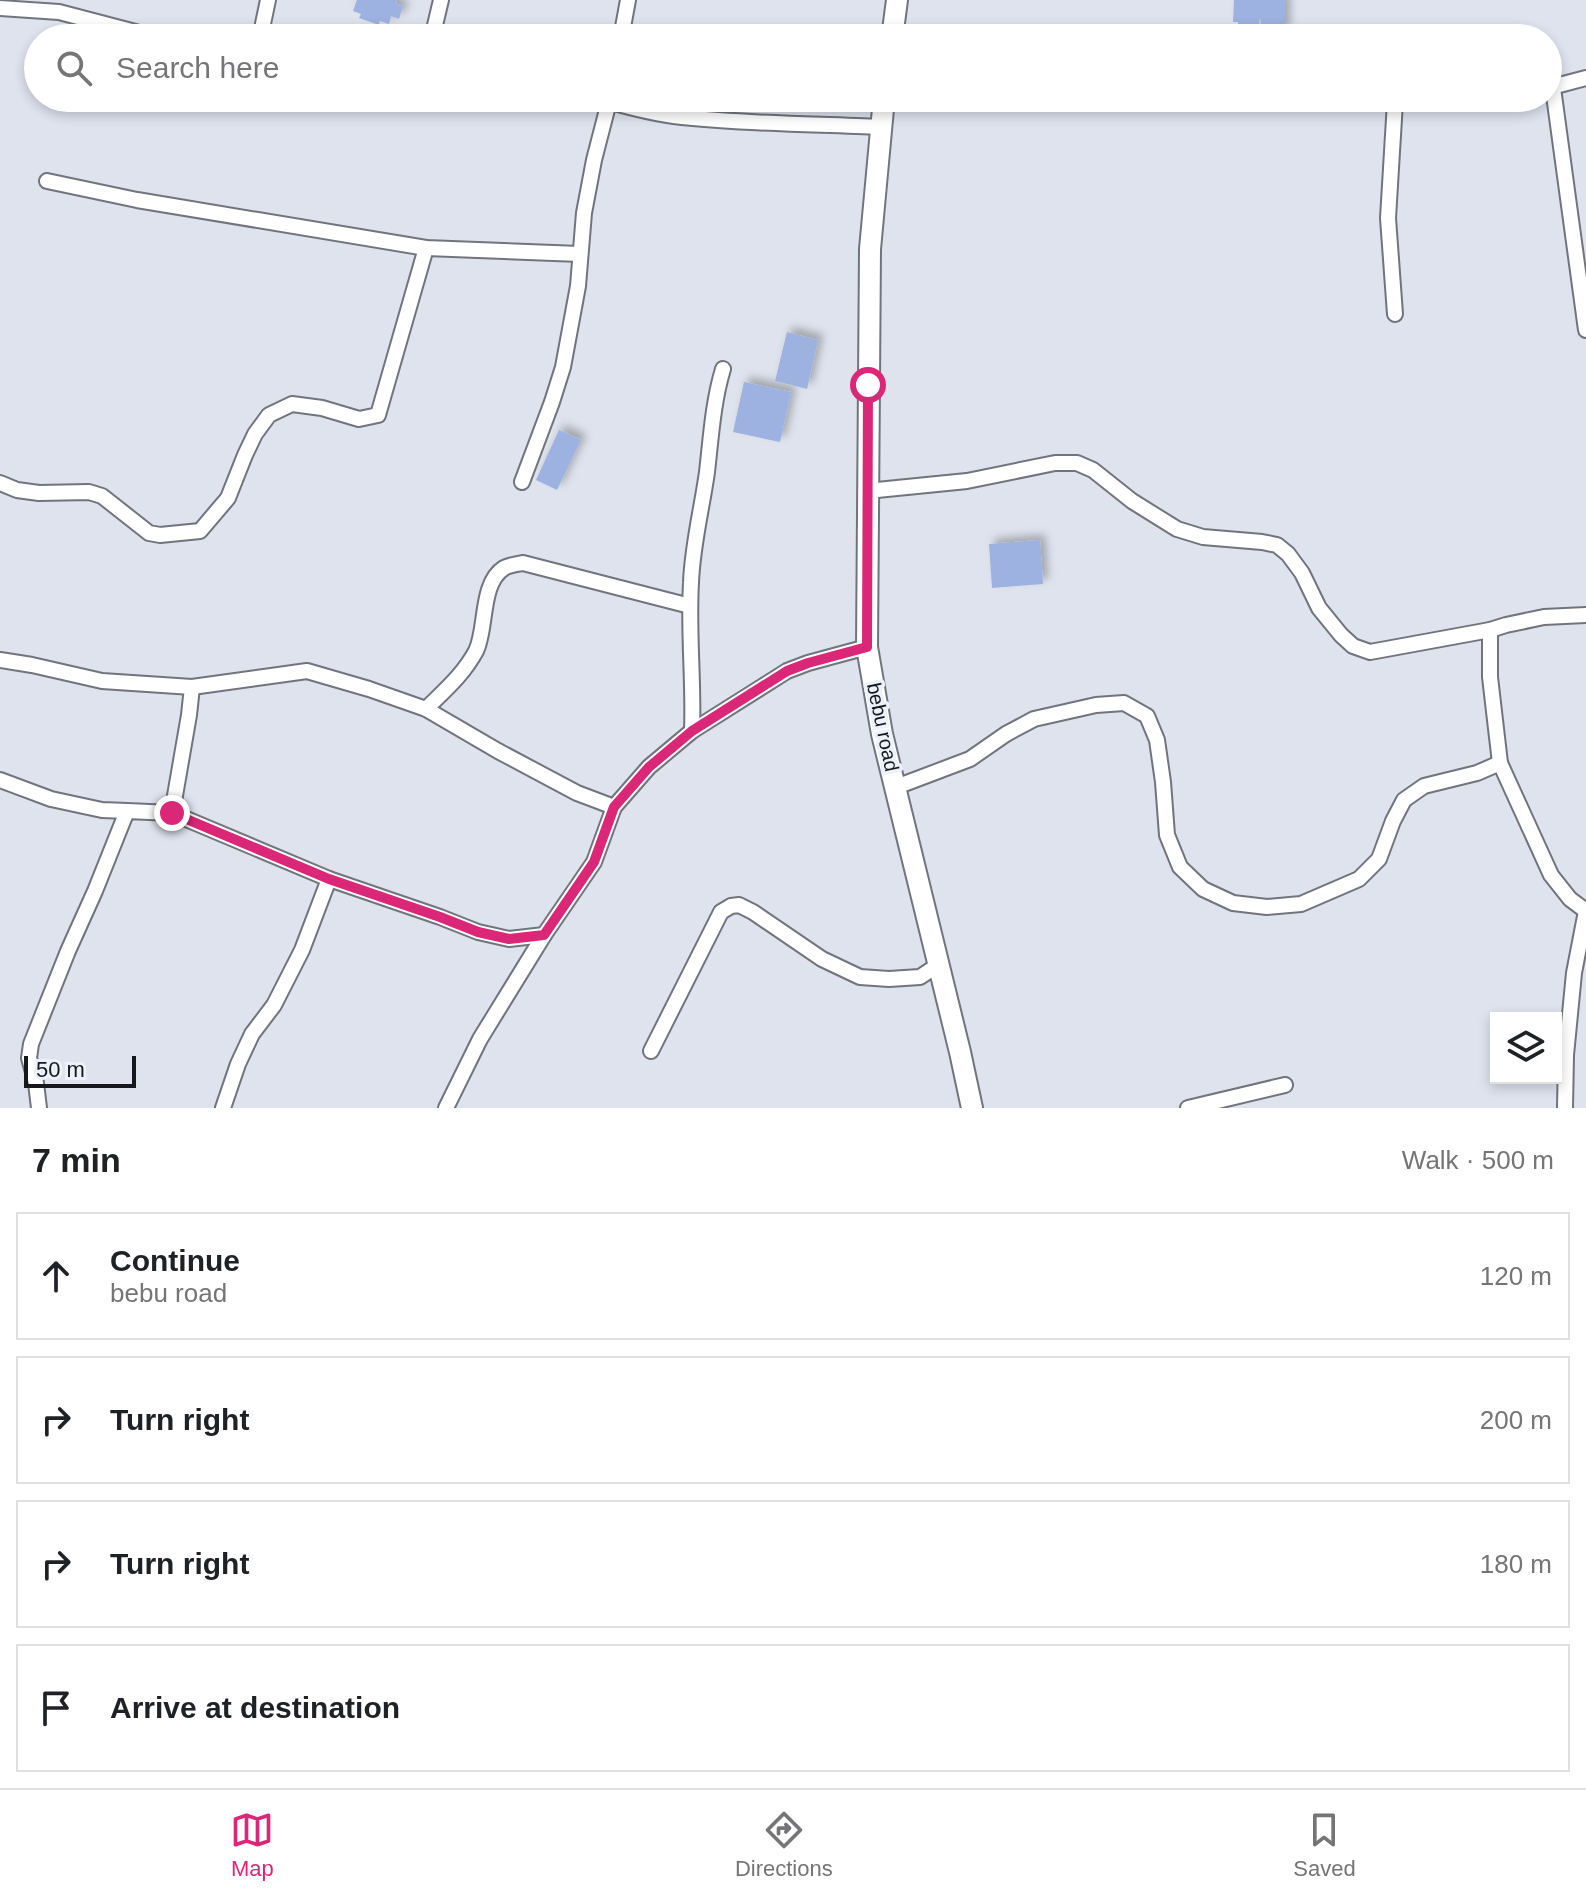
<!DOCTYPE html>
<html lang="en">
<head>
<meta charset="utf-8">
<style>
  :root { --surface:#fff; --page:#f6f6f6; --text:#202124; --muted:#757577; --line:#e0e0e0; --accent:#db2777 }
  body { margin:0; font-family:Arial,sans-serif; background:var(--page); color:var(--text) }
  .controls { position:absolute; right:24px; bottom:24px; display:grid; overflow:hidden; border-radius:0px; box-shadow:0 4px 12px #0003 }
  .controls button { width:72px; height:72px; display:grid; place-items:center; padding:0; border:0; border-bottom:2px solid var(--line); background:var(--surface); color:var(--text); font:40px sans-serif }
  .scale { position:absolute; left:24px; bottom:20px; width:112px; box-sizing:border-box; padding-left:8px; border:4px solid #16181b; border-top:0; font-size:22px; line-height:28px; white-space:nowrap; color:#16181b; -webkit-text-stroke:6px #ecf1fb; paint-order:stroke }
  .stop { position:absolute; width:24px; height:24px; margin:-18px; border:6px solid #db2777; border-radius:50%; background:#fff }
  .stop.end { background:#db2777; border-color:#fff; box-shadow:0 2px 8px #0008 }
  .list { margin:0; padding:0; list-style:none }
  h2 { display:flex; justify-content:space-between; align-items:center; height:104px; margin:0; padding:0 32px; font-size:34px }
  h2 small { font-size:26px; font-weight:400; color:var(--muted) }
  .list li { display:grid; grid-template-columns:52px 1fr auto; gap:24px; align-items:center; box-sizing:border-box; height:128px; margin:0 16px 16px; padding:0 16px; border:2px solid var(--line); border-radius:0px }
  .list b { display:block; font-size:30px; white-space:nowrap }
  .list p { margin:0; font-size:26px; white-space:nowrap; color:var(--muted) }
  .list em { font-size:26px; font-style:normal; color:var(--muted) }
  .icon { flex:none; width:44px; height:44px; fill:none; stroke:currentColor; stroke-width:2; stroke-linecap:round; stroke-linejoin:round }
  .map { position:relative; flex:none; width:1586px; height:1108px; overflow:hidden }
  .search { position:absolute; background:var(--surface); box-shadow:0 4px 12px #0003; left:24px; right:24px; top:24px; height:88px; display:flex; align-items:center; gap:20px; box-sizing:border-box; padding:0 28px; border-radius:44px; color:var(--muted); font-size:30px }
  .sheet { height:680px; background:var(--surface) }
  nav { display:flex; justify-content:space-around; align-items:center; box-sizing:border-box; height:112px; border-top:2px solid var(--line); background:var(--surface); font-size:22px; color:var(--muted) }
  nav a { display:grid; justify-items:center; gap:4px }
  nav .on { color:var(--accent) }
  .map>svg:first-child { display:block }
  .building { fill:#9db2e0; filter:url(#shadow) }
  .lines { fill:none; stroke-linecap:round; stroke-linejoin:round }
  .street-casing { stroke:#70747d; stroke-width:18 }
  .secondary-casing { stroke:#70747d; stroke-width:24 }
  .street { stroke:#fff; stroke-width:14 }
  .secondary { stroke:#fff; stroke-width:20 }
  .route { stroke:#db2777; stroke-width:10 }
  .labels { text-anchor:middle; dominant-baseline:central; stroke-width:7; stroke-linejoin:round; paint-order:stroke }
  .street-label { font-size:20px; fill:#16181b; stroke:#ecf1fb }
</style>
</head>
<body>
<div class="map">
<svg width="1586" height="1108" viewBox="0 0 1586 1108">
  <defs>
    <filter id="shadow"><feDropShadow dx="5.5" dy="-5.5" stdDeviation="4" flood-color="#0004"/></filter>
  </defs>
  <rect width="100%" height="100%" fill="#dee3ee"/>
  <g class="building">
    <polygon points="357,0 397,0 396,4 403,6 399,19 391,16 389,24 380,21 379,25 359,18 361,14 353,11"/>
    <polygon points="1234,0 1285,0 1285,33 1261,33 1261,19 1259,19 1260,27 1238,27 1238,22 1233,22"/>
    <polygon points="787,332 818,340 807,389 775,381"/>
    <polygon points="744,382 791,392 780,442 733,432"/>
    <polygon points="559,430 581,440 557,490 536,480"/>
    <polygon points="1040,540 1043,584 992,588 989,544"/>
  </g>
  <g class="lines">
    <defs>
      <g id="street">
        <polyline points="0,8 59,12 143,34 168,38"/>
        <polyline points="260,38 268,0"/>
        <polyline points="432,38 441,0"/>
        <polyline points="621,38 628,0"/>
        <polyline points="1548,88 1586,78"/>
        <polyline points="1553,88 1586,330"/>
        <path d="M 597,98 C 624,106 653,114 682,117 C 748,124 815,124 881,127"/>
        <polyline points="1263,98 1395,102 1442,98"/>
        <polyline points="47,181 137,200 426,248 580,254"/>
        <polyline points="1395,314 1388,218 1395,102"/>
        <polyline points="522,482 552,402 563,367 578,286 584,213 594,160 610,98"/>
        <polyline points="0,483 17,490 39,493 89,492 102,496 149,533 160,535 200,531 228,498 245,455 255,434 269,415 292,404 322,408 359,419 378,415 426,248"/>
        <polyline points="867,491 967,481 1055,463 1077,463 1093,470 1132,501 1177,529 1203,537 1262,542 1277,545 1288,554 1302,573 1319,608 1341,635 1353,646 1370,652 1490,630 1506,625 1544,617 1586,615"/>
        <polyline points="1490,630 1490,677 1500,763 1551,875 1570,899 1586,911"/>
        <polyline points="0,660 32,665 102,681 192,687 307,671 369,689 426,709 498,751 577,793 614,807 649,767 692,731 787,671 808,663 867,647"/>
        <path d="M 426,709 C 445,690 463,675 476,651 C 487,629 480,583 504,568 C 509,565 517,564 523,563 L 690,606"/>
        <path d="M 692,731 C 694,682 688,632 691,583 C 692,547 702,508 707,472 C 711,437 713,402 723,369"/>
        <polyline points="0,780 51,799 102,810 127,811"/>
        <polyline points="896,787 970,759 1006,734 1034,719 1096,705 1124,703 1147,716 1157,740 1163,782 1167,835 1180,867 1203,889 1233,903 1267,907 1301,904 1359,879 1379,859 1393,821 1404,800 1424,786 1477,773 1500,763"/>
        <polyline points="172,813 189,715 192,687"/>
        <polyline points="651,1051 721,912 731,906 739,905 753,912 822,959 860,977 889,979 920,977 938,965"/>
        <polyline points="39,1108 36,1083 29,1058 31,1044 68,951 95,891 127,811 172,813 329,879 440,917 478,932 509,939 544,935"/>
        <polyline points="223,1108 238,1064 252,1034 274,1005 302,950 329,879"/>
        <polyline points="446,1108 480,1039 544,935 594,862 614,807"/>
        <polyline points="1188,1108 1285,1085"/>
        <polyline points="1565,1108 1566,1055 1574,973 1586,911"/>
      </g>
      <g id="secondary">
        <polyline points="892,38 897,0"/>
        <polyline points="884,98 870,249 867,647 882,734 960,1052 972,1108"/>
      </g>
    </defs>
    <use href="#street" class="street-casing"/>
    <use href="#secondary" class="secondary-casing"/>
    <use href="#street" class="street"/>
    <use href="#secondary" class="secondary"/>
  </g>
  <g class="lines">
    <polyline class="route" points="172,813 329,879 440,917 478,932 509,939 544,935 594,862 614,807 649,767 692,731 787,671 808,663 867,647 868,385"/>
  </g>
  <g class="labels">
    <g class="street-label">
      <text transform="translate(883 727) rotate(78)">bebu road</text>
    </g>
  </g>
</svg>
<div class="controls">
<button><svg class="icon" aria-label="layers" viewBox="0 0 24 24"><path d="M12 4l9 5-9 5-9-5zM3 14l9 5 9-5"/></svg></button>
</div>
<div class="scale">50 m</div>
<div class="stop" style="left:868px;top:385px"></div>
<div class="stop end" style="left:172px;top:813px"></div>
<div class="search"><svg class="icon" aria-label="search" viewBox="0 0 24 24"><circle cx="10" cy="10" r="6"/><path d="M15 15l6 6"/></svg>Search here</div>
</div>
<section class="sheet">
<h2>7 min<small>Walk · 500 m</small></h2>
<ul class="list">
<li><svg class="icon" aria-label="ahead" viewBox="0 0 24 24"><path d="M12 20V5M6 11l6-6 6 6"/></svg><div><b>Continue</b><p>bebu road</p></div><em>120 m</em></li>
<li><svg class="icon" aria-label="right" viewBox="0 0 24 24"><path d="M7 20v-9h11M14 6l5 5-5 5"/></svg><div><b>Turn right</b></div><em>200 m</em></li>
<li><svg class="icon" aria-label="right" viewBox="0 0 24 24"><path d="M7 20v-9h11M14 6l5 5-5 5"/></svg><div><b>Turn right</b></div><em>180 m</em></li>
<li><svg class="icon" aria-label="arrive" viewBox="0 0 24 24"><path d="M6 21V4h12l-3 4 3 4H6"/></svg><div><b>Arrive at destination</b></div></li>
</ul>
</section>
<nav>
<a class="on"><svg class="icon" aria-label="map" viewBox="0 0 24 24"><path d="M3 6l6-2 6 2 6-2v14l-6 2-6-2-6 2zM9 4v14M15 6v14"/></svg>Map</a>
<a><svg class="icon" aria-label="directions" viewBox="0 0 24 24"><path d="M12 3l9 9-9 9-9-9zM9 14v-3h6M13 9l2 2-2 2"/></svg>Directions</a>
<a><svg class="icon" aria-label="saved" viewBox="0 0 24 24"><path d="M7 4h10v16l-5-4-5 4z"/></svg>Saved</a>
</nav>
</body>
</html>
